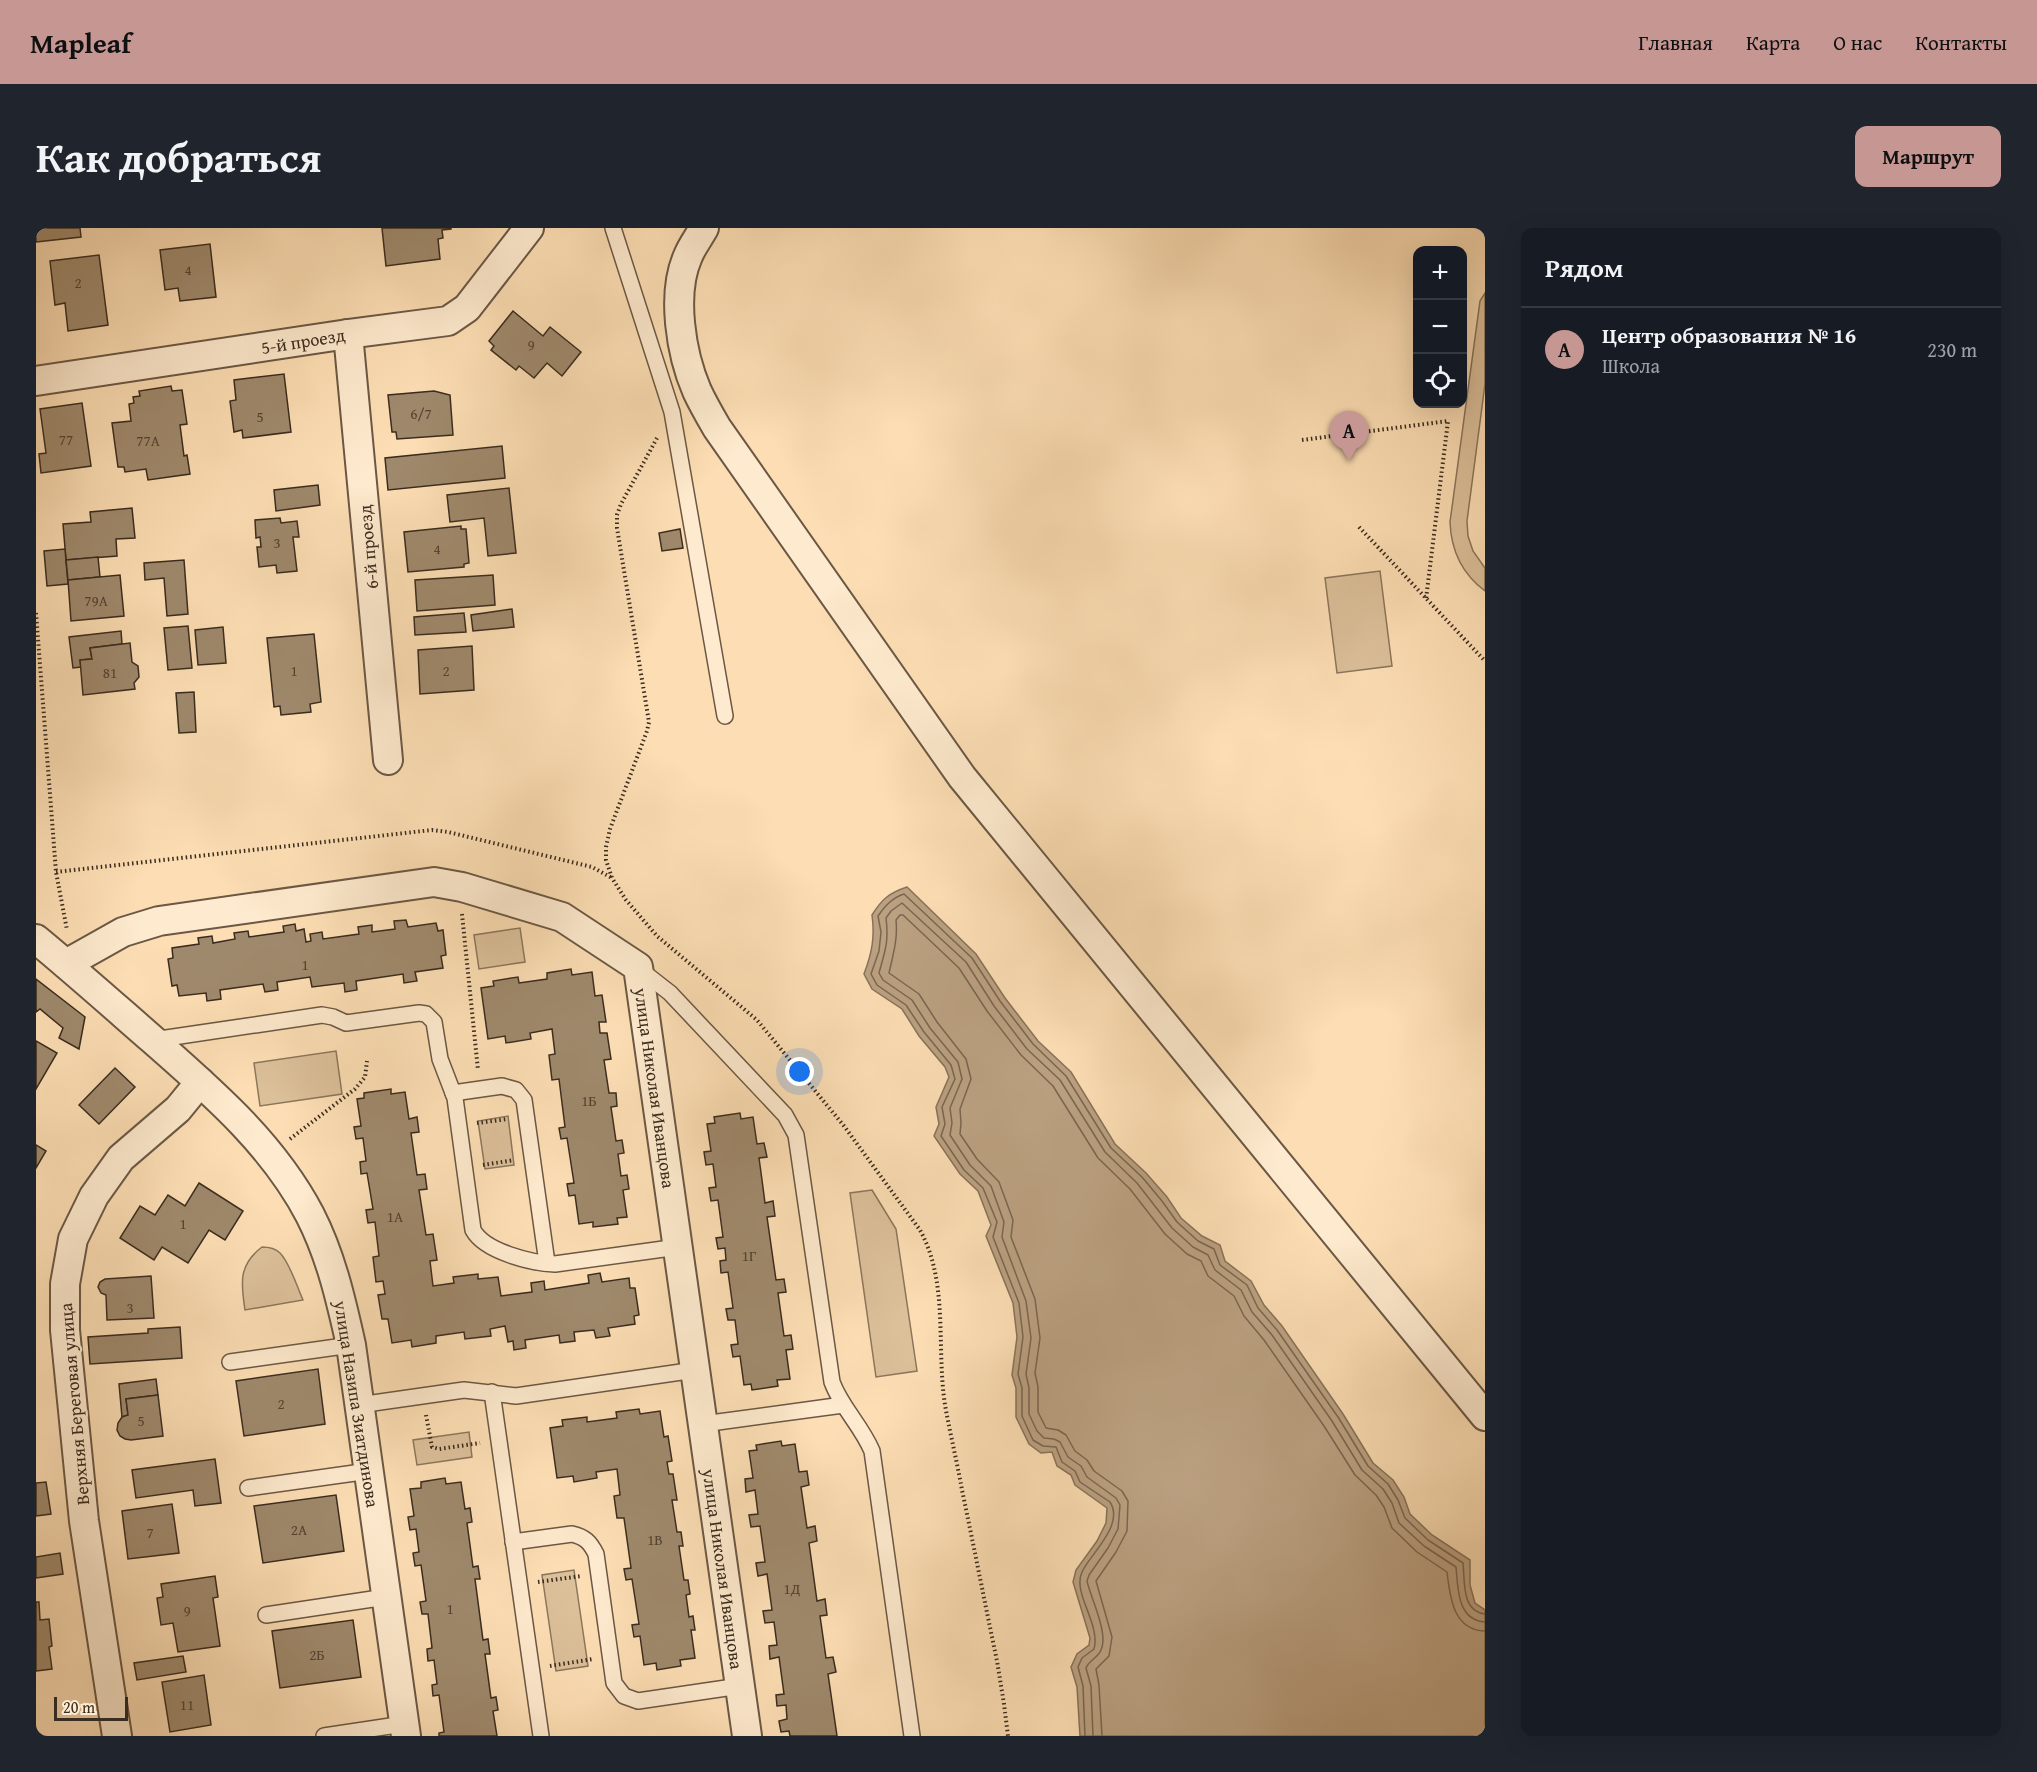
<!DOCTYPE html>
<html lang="ru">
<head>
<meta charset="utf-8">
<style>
  :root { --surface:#171b24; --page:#20242c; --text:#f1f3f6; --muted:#9ea1a6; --line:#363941; --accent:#c59692 }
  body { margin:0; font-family:"Gentium Book Plus",serif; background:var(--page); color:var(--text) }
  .controls { position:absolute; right:18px; top:18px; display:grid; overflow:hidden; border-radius:12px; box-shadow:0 6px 24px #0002 }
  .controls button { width:54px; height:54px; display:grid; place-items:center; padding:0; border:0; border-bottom:2px solid var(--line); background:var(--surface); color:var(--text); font:30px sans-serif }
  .scale { position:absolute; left:18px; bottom:15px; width:74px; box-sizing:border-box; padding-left:6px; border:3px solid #3a2c1e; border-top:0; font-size:16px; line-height:21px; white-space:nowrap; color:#3a2c1e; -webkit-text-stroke:4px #feeace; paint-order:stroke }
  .you { position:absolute; left:764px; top:844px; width:21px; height:21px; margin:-15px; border:4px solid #fff; border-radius:50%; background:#1a73e8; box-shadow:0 0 0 9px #1a73e833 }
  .badge { display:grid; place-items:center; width:39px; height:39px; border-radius:50%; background:var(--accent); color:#111; font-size:20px; font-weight:700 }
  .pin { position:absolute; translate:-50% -50px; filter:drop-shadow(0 2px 3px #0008) }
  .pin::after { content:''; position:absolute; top:32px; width:21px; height:18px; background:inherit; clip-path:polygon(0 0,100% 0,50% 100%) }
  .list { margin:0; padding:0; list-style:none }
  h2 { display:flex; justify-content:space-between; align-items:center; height:78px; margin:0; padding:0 24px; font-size:26px }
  h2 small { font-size:20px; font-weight:400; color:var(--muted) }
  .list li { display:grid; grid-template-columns:39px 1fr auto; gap:18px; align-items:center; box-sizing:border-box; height:84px; padding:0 24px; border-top:2px solid var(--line) }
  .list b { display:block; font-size:22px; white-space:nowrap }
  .list p { margin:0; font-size:20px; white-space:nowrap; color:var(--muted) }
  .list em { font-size:20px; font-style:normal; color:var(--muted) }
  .icon { flex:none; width:33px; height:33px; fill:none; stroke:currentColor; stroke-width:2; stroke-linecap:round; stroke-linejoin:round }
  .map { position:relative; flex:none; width:1449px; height:1508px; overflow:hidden; border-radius:12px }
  header { display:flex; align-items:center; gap:36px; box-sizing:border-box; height:84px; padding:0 30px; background:var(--accent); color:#111 }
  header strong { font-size:28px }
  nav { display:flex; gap:33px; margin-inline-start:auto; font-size:21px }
  .intro { display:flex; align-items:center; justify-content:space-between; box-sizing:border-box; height:144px; padding:0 36px }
  h1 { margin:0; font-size:42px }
  .button { padding:15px 27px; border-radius:12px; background:var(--accent); color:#111; font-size:21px; font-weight:700 }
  main { display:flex; gap:36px; padding:0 36px }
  aside { flex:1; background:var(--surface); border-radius:12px; box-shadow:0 6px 24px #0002 }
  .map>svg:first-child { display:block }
  .green { fill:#dcc09a; stroke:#8b765c; stroke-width:1.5 }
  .water { fill:#bba181; stroke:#877259; stroke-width:1.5 }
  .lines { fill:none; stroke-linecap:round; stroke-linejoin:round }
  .shore { stroke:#7a6650; stroke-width:1.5 }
  .building { fill:#9f896c; stroke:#3a2c1e; stroke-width:1.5 }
  .lane-casing { stroke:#6b5844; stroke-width:18 }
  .street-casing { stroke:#6b5844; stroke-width:32 }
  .path { stroke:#3a2c1e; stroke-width:4; stroke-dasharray:1.5 3; stroke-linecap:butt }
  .lane { stroke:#feeace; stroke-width:15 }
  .street { stroke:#feeace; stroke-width:28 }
  .labels { text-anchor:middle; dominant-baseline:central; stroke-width:4.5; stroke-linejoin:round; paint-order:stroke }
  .number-label { font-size:15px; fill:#534332 }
  .street-label { font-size:18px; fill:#3a2c1e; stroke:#feeace }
</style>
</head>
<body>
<header>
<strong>Mapleaf</strong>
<nav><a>Главная</a><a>Карта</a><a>О нас</a><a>Контакты</a></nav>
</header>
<div class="intro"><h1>Как добраться</h1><a class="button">Маршрут</a></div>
<main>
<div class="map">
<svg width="1449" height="1508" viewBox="0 0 1449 1508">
  <rect width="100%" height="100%" fill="#fddeb4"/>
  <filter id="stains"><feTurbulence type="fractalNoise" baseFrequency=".00333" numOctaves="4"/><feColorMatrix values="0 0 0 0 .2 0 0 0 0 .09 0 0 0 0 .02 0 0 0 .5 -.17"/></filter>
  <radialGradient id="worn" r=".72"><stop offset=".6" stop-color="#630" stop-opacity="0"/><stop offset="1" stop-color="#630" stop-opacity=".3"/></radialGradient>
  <g class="green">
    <path d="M 1449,65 L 1449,156 L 1431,293 L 1432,308 L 1437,323 L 1449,340 L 1449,363 C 1425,345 1415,322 1414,294 L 1444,73 Z"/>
    <polygon points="1344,343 1356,438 1301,445 1289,350"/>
    <polygon points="484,700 489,734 443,741 438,707"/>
    <polygon points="300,823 306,866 224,878 218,835"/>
    <polygon points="472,888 478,937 449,941 442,893"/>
    <polygon points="836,962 860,1001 881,1143 840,1149 814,965"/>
    <path d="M 226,1019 C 233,1019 239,1020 244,1025 C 254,1035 261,1059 267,1072 L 209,1082 C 205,1056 202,1037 226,1019 Z"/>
    <polygon points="433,1204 436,1229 381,1237 377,1212"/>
    <polygon points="538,1342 552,1438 520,1443 506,1347"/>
  </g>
  <path class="water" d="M 871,659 L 940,726 L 969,770 L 1002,813 L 1035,844 L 1079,916 L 1110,945 L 1131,969 L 1145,990 L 1166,1008 L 1184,1017 L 1189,1033 L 1215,1053 L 1228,1077 L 1246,1098 L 1307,1186 L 1337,1235 L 1357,1252 L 1368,1269 L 1374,1286 L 1396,1307 L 1434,1332 L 1434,1357 L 1439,1375 L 1449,1382 L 1449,1508 L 1044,1508 L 1041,1459 L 1035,1439 L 1041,1426 L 1053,1417 L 1054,1410 L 1037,1354 L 1040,1342 L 1061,1313 L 1070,1295 L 1071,1280 L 1039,1257 L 1035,1247 L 1021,1238 L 1016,1224 L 1005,1225 L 993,1216 L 980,1189 L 980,1160 L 976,1147 L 981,1109 L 977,1075 L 950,1008 L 955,997 L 942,963 L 924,946 L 898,908 L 903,896 L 900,879 L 913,849 L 909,839 L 883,808 L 866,781 L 836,761 L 828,746 C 836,725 839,709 836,687 C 846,671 853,665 871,659 Z"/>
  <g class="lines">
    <g class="shore">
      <path d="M 1049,1508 L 1047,1458 L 1042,1439 L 1046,1430 L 1058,1421 C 1065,1396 1036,1365 1046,1344 C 1054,1326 1089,1297 1074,1274 L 1044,1254 L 1039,1243 L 1026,1234 L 1020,1219 L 1007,1218 L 997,1212 L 986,1188 L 986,1160 L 982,1146 L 987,1109 L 983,1075 L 957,1009 L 961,994 L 947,960 L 928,942 L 905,908 L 909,896 L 906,879 L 919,851 L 915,837 L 888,804 L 870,777 L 841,757 L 835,746 L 843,723 L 845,704 L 842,688 C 849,678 856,670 868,666 L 936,730 L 964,773 L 997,816 L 1030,848 L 1075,920 L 1106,949 L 1126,973 L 1141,994 L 1162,1013 L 1178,1021 L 1184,1037 L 1211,1057 L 1222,1080 L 1241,1102 L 1302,1189 L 1332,1238 L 1352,1256 L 1362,1272 L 1369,1290 L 1392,1312 L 1427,1335 C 1429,1353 1425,1383 1449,1386"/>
      <path d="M 1057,1508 L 1055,1458 L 1050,1440 C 1053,1432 1062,1430 1065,1422 C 1073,1406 1055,1371 1051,1353 L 1053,1347 L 1072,1320 L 1082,1301 L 1084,1277 L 1080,1270 L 1051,1249 L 1045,1238 L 1032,1229 L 1024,1214 L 1018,1211 L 1008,1210 L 1001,1203 L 993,1186 L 993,1160 L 990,1146 L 995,1110 L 990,1073 L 966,1009 L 968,994 L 955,958 L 934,937 L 914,907 L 916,895 L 914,880 L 926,851 L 922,834 L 894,800 L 876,772 L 847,752 L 843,745 C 849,723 853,714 850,690 L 855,683 L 866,675 L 930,734 L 958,778 L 991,821 L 1024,852 L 1069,924 L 1101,955 L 1136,1000 L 1157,1019 L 1172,1027 L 1179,1042 L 1205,1062 L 1216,1084 L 1236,1107 L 1296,1193 L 1326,1242 L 1347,1261 L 1356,1275 L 1363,1295 L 1388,1318 L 1420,1339 C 1422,1360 1421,1392 1449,1394"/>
      <path d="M 1066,1508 L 1063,1457 L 1060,1441 L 1073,1428 L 1076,1409 L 1060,1353 L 1080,1324 L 1091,1303 L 1092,1273 L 1086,1263 L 1058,1243 L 1051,1232 L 1039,1223 L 1030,1207 L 1022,1202 L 1010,1200 L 1002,1184 L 1002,1159 L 999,1145 L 1004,1110 L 999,1071 L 975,1009 L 977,992 L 963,954 L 941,931 L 924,906 L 925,895 L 924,881 L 935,851 L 930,831 L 901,794 L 883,766 L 853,745 C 857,727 862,711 860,692 L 864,687 L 867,687 L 923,740 L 951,783 L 985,827 L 1017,858 L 1062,930 L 1094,961 L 1129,1006 L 1151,1026 L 1165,1033 L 1172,1048 L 1198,1068 L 1208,1088 L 1228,1112 L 1288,1198 L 1319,1247 L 1340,1267 L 1348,1279 L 1356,1300 L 1381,1324 L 1411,1344 C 1414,1369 1417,1402 1449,1403"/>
    </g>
  </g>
  <g class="building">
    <polygon points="0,0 44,0 45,9 0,14"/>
    <polygon points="346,0 415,0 415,1 406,2 407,10 402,11 404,31 350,38"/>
    <polygon points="174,16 180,69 144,73 142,60 129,62 124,22"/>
    <polygon points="63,27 72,97 32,103 29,75 19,77 14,33"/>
    <polygon points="477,83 507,108 514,99 545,124 526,148 511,135 498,150 483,138 480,142 455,122 458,118 453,113"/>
    <polygon points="248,146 255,204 207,210 206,202 198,204 194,173 200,172 198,152"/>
    <polygon points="135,158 136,163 146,162 151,196 144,197 148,228 151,227 154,246 112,252 110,241 89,244 88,239 82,239 76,195 95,193 93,176 98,175 97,169 104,168 103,163"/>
    <polygon points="398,163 414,167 417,207 361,211 360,204 356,204 352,167"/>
    <polygon points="46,175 55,238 5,245 3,226 10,225 4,181"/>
    <polygon points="466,218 469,250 352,262 349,230"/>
    <polygon points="282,257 284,277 240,283 238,262"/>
    <polygon points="473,260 480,325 452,328 448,290 414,294 411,267"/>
    <polygon points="96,280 99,310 80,311 81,328 30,332 27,296 55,294 54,284"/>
    <polygon points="244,290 245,295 261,293 263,309 257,309 261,343 241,345 240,337 223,339 221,319 225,319 224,309 220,310 219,292"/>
    <polygon points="425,298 425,301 430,301 433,335 428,336 428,339 372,344 368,304"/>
    <polygon points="644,301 647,320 626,323 623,305"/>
    <polygon points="29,321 32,356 11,358 8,323"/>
    <polygon points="62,329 64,349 32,352 30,332"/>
    <polygon points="148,332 152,386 131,388 128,350 109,352 108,335"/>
    <polygon points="84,347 88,388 35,393 32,352"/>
    <polygon points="457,347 459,377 381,383 379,352"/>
    <polygon points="476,381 478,399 437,403 435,387"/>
    <polygon points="428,385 430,404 379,407 378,389"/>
    <polygon points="152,398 156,440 132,442 128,400"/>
    <polygon points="187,399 190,435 162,437 159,402"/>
    <polygon points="85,403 86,416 54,420 56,431 44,432 45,439 37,440 33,409"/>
    <polygon points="278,406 285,474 274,476 275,484 245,487 244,478 238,479 231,410"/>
    <polygon points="94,415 96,434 102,438 103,449 98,455 99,461 47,467 44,432 56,431 54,420"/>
    <polygon points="436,418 438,462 384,466 382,422"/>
    <polygon points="158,464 160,504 143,505 140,465"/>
    <polygon points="370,692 372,699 400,695 402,703 407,702 410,727 405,728 407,740 379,744 381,753 368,755 367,746 320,753 321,762 309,764 308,755 276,759 274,749 241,754 242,762 229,764 227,756 184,762 185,771 171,773 170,765 143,768 141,757 136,758 132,731 137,730 136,720 163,716 162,710 176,708 177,715 199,711 198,705 212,703 213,709 248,704 247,698 259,696 260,703 268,701 270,714 275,713 274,706 286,704 287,711 323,706 322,699 336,697 336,704 359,701 358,693"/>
    <polygon points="535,741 536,747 556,744 559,768 566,767 570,794 563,794 564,805 571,805 575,831 568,832 573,865 580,865 581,878 575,879 580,913 586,912 588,925 582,926 585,948 591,947 593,961 587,962 591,989 581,990 582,996 557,999 557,994 543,996 539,967 533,968 531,956 538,955 531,910 525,911 523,900 529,899 523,851 516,852 513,827 519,826 516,801 494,805 495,811 470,815 469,808 452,811 445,760 458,758 457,753 482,749 483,755 511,751 511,745"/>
    <polygon points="0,751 49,789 43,821 23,810 27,800 4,781 0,784"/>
    <polygon points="0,813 21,825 0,861"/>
    <polygon points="79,840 99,859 63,896 43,877"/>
    <polygon points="355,861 355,866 369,864 373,891 381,889 383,904 375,905 381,947 389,946 391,961 383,962 390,1007 397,1006 401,1032 394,1033 397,1058 418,1055 417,1049 442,1046 442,1051 462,1049 465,1068 496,1064 495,1055 508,1053 509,1062 553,1055 552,1047 564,1045 566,1054 593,1050 594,1060 599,1060 603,1087 598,1088 599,1096 572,1100 574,1108 560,1110 558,1102 538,1104 539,1113 524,1115 523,1107 489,1112 490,1120 478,1122 477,1113 472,1114 469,1098 454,1101 455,1108 429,1111 428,1104 400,1108 400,1115 376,1119 375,1112 356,1115 352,1091 346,1091 342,1067 349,1066 347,1053 340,1054 337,1029 343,1028 339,994 332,995 330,982 337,981 331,945 325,946 324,934 330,933 327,910 320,911 318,899 325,898 321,871 328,870 328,865"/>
    <polygon points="704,885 705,891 717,889 721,916 728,915 731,929 723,930 726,952 729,975 737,973 739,988 731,989 740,1052 748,1051 750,1064 742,1065 748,1108 755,1107 757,1121 750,1122 754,1151 741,1152 742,1158 716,1162 715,1156 708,1157 704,1128 697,1129 695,1117 702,1116 699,1092 692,1092 690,1081 697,1080 692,1044 685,1045 684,1033 690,1032 689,1020 682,1021 680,1010 687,1009 682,972 675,973 673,960 680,959 677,936 670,937 668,924 675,923 671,896 679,895 678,889"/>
    <polygon points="0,917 10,923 0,940"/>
    <polygon points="163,955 207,983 189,1012 173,1002 152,1035 126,1019 118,1032 84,1010 104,978 119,987 132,967 149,978"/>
    <polygon points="115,1048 118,1090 71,1092 70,1067 65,1065 62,1059 64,1054 69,1051"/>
    <polygon points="144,1099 146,1130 54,1136 52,1109 112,1105 112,1101"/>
    <polygon points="282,1141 289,1196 208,1208 200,1153"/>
    <polygon points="120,1151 122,1167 90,1171 92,1187 86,1189 83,1156"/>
    <polygon points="122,1167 127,1208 95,1212 89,1211 84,1208 81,1202 82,1195 86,1189 92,1187 90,1171"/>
    <polygon points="603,1181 604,1186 624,1183 628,1209 632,1208 636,1233 631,1234 633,1246 637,1246 641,1272 636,1272 641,1304 645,1304 647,1318 643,1318 648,1352 652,1352 654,1366 650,1367 653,1389 657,1388 659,1402 655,1402 659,1430 644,1432 645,1438 621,1442 620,1435 608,1437 604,1408 598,1409 596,1397 603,1396 596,1351 590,1352 588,1341 595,1340 588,1290 581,1290 578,1268 584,1267 581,1241 560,1244 561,1250 538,1254 537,1248 521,1250 514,1200 527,1198 526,1192 551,1189 551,1194 581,1190 580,1184"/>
    <polygon points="745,1213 746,1218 759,1216 763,1244 771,1243 773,1257 765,1259 771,1300 779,1298 781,1313 773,1315 781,1373 789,1371 791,1387 784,1388 790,1430 797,1429 800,1444 792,1446 801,1508 754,1508 753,1503 745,1504 743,1493 751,1491 750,1477 741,1478 740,1467 748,1466 743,1429 734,1431 733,1418 741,1417 738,1394 729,1395 727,1383 736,1382 731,1346 722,1348 720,1335 729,1334 724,1298 715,1299 713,1287 722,1286 719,1262 710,1264 709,1251 717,1250 713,1223 721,1222 720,1217"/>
    <polygon points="179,1231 185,1275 159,1278 157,1262 100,1270 96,1242"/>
    <polygon points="409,1250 410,1256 425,1254 429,1281 434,1280 436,1294 431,1295 437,1339 442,1338 444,1351 439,1351 447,1412 452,1411 454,1426 449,1426 455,1470 460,1469 462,1482 457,1483 461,1508 403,1508 403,1505 408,1504 403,1467 397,1468 396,1457 401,1456 398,1432 392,1433 391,1421 396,1420 392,1386 386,1386 384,1374 390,1373 385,1337 379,1338 377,1325 383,1324 380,1301 374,1302 372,1289 378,1288 374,1261 385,1260 385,1254"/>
    <polygon points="10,1254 15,1286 0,1288 0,1255"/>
    <polygon points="300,1267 308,1323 227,1335 218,1278"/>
    <polygon points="136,1276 143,1325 92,1331 86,1283"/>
    <polygon points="24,1325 27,1346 0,1350 0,1329"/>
    <polygon points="179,1348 182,1369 177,1370 184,1418 142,1424 137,1395 125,1397 121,1370 127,1369 125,1356"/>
    <polygon points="0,1374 3,1374 4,1392 13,1391 16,1418 13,1419 16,1441 0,1443"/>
    <polygon points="317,1392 325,1449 244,1460 236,1403"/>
    <polygon points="147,1428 150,1444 101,1452 98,1435"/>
    <polygon points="168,1447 175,1497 134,1504 126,1454"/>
  </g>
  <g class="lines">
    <defs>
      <g id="lane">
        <polyline points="577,0 636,184 689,488"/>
        <path d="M 602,740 L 634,765 L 749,887 L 760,907 L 796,1154 C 805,1179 825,1197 836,1223 L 876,1508"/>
        <path d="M 117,812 L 286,787 L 297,789 L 310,795 L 383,785 L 390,786 L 398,794 L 404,831 L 419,870 L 437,1002 C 449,1024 496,1035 519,1036 L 642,1019"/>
        <polyline points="417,865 466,858 480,862 488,872 511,1035"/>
        <polyline points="194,1134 315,1117"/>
        <polyline points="456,1164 505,1508"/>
        <polyline points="323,1177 428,1162 480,1168 659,1142"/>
        <polyline points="667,1196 807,1177"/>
        <polyline points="212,1260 333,1243"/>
        <path d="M 477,1314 L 536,1306 C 549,1309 554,1314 560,1326 L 578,1455 L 588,1468 L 602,1473 L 704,1458"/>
        <polyline points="230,1387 350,1369"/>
        <polyline points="288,1508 368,1496"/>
      </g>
      <g id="street">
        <path d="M 668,0 C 663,9 656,18 652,28 C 635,66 645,126 661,163 C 667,176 674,188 681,200 L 926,549 L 1449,1188"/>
        <polyline points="312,106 352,532"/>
        <polyline points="0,153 312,106 412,93 431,80 493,0"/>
        <path d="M 0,711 C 40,744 78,778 117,812 C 176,864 237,916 274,987 C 295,1028 305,1072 315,1117 L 370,1508"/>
        <polyline points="30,736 87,704 123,693 398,654 426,659 526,689 602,739 711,1508"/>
        <polyline points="81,1508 48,1293 29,1102 29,1056 37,1011 58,968 85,930 142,881 164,854"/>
      </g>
    </defs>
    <use href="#lane" class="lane-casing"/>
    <use href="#street" class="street-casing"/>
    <g class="path">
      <path d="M 621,210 L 585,276 L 581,287 L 581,300 L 613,494 L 611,503 L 574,601 L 570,619 L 570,632 L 576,650 L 590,672 L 621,708 L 721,792 L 808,898 L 884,1002 C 913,1055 900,1118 909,1177 C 914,1205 921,1234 926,1262 C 938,1319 949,1376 961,1433 L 968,1476 L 972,1508"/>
      <polyline points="1266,212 1412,193 1390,371"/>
      <polyline points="1323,299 1449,433"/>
      <polyline points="0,385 20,644 31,702"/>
      <polyline points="20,644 396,602 412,604 556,639 576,650"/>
      <polyline points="426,686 442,842"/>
      <polyline points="441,895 472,891"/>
      <polyline points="254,911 319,861 329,849 331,833"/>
      <polyline points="447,937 478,932"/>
      <polyline points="390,1187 396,1219 403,1221 444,1215"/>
      <polyline points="502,1354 545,1348"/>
      <polyline points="514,1438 557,1431"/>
    </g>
    <use href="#lane" class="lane"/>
    <use href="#street" class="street"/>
  </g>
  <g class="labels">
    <g class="number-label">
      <text x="152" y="41">4</text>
      <text x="42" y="54">2</text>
      <text x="495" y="116">9</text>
      <text x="385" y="185">6/7</text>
      <text x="224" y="188">5</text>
      <text x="30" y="211">77</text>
      <text x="112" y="212">77А</text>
      <text x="241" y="314">3</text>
      <text x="401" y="320">4</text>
      <text x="60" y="372">79А</text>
      <text x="258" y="442">1</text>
      <text x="410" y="442">2</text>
      <text x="74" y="444">81</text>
      <text x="269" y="736">1</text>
      <text x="553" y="872">1Б</text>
      <text x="359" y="988">1А</text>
      <text x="147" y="995">1</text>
      <text x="713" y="1027">1Г</text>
      <text x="94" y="1079">3</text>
      <text x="245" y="1175">2</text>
      <text x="105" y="1192">5</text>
      <text x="263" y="1301">2А</text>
      <text x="114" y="1304">7</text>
      <text x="619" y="1311">1В</text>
      <text x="756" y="1360">1Д</text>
      <text x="414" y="1380">1</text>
      <text x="151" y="1382">9</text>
      <text x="281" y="1426">2Б</text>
      <text x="151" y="1476">11</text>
    </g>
    <g class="street-label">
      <text transform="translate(267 113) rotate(-9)">5-й проезд</text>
      <text transform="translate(332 319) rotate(-95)">6-й проезд</text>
      <text transform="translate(619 860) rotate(82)">улица Николая Иванцова</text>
      <text transform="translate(38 1176) rotate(-95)">Верхняя Береговая улица</text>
      <text transform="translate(321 1176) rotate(81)">улица Назипа Зиатдинова</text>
      <text transform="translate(687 1341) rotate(82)">улица Николая Иванцова</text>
    </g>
  </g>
  <rect width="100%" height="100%" filter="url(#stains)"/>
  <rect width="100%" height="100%" fill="url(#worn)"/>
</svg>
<div class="controls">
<button>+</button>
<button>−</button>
<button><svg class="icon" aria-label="locate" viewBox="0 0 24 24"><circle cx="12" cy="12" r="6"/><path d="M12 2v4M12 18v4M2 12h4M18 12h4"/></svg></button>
</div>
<div class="scale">20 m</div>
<div class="you"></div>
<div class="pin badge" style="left:1313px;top:233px">A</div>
</div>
<aside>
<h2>Рядом<small></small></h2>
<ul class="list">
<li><span class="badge">A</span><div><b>Центр образования № 16</b><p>Школа</p></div><em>230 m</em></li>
</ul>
</aside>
</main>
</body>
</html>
